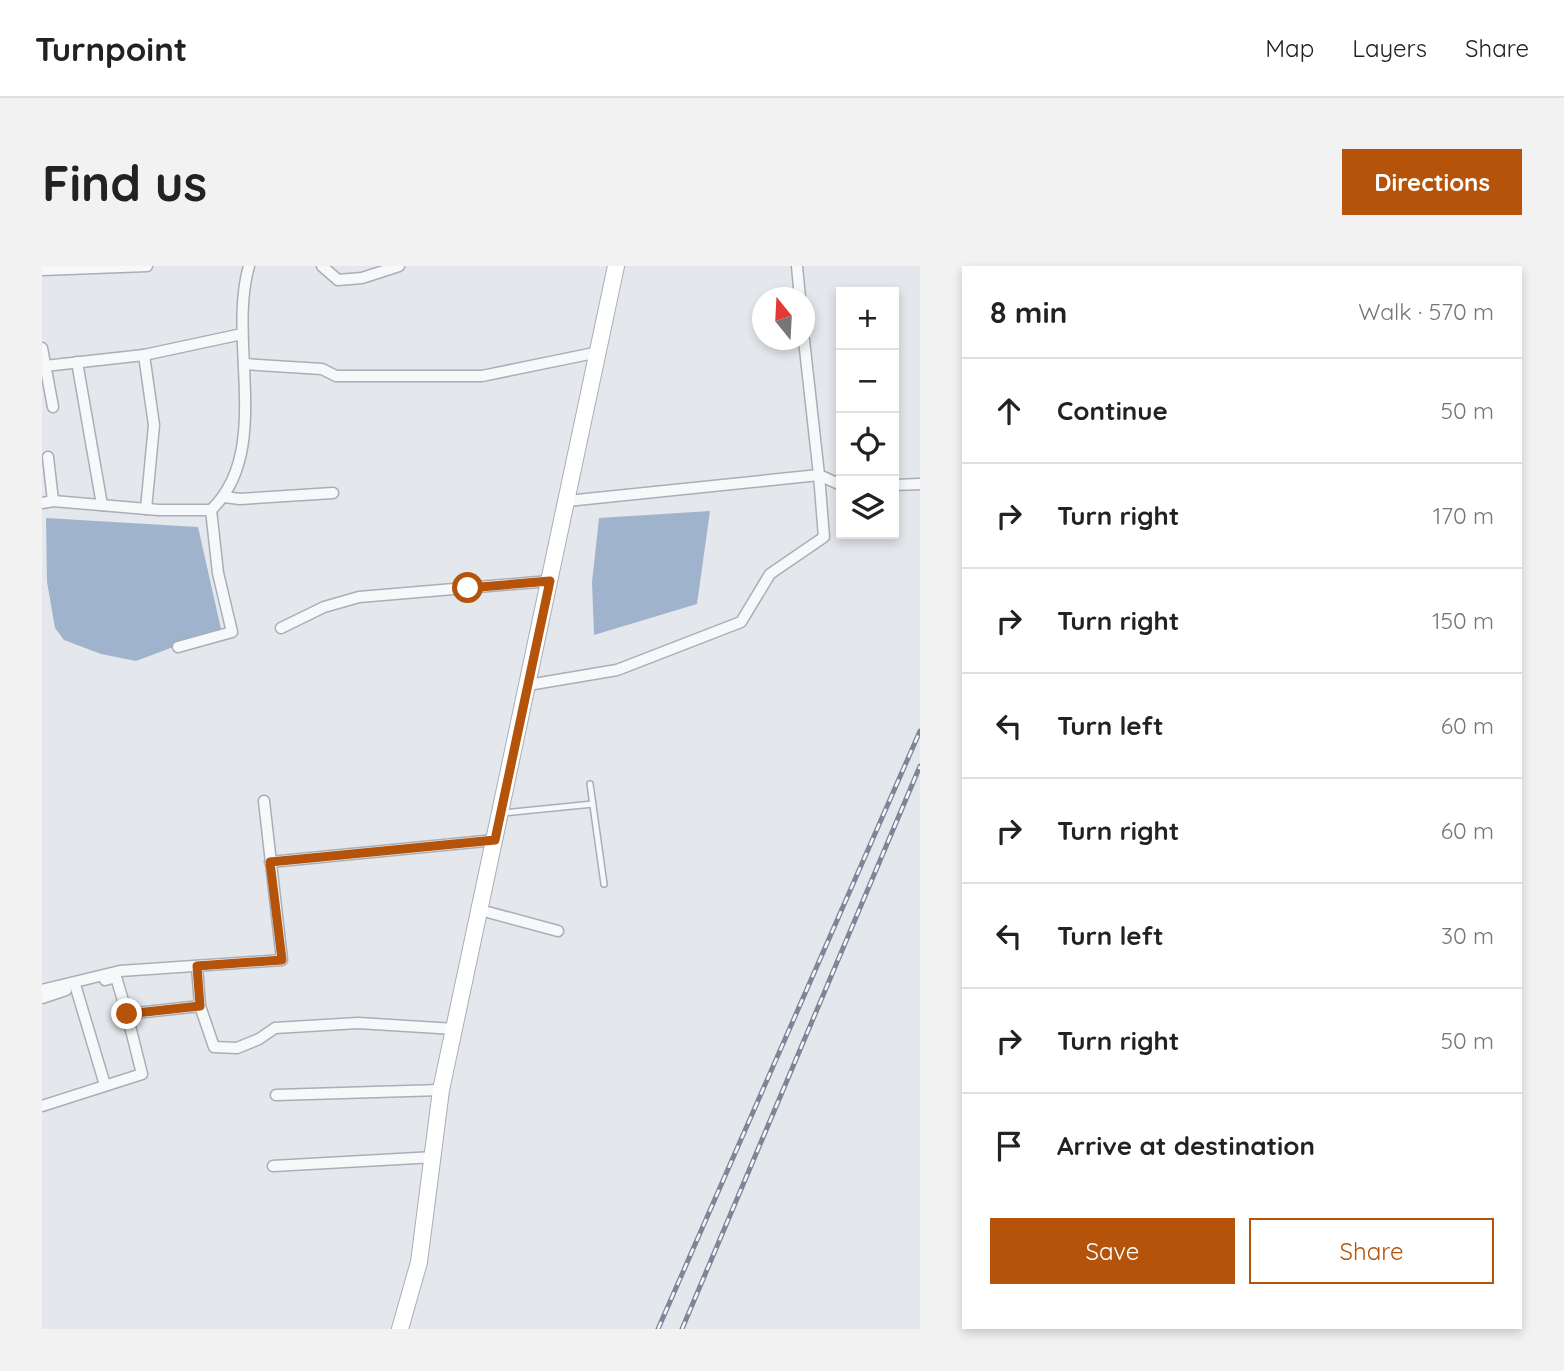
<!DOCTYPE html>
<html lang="en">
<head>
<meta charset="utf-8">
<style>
  :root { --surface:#fff; --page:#f2f2f2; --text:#222; --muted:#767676; --line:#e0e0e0; --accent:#b45309 }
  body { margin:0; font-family:Quicksand,sans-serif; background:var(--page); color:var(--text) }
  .controls { position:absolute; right:21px; top:21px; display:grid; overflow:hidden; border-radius:0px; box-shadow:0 4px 10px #0003 }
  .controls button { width:63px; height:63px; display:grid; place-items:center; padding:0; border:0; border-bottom:2px solid var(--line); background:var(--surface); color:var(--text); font:35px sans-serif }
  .compass { position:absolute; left:710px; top:21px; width:63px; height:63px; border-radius:50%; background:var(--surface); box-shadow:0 4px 10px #0003; rotate:342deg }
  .stop { position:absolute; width:21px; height:21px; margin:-16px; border:5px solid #b45309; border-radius:50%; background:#fff }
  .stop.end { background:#b45309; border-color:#fff; box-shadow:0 2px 7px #0008 }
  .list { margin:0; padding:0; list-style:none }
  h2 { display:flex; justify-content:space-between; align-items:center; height:91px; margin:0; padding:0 28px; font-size:30px }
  h2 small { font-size:23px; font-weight:400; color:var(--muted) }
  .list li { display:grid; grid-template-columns:46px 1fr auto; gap:21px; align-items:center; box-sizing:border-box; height:105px; padding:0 28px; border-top:2px solid var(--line) }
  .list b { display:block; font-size:26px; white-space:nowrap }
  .list em { font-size:23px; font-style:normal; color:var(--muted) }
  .actions { display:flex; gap:14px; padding:21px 28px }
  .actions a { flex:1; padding:16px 0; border:2px solid var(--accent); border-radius:0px; text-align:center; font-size:24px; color:var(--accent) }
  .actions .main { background:var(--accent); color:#fff }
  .icon { flex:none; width:38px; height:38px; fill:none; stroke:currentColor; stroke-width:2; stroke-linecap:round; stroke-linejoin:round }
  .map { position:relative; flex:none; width:878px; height:1063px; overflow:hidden; border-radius:0px }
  header { display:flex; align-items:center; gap:42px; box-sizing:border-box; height:98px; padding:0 35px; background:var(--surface); border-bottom:2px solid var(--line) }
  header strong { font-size:33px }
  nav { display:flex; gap:38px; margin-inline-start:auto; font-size:24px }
  .intro { display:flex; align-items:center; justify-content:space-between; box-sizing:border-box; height:168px; padding:0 42px }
  h1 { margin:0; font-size:49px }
  .button { padding:18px 32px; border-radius:0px; background:var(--accent); color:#fff; font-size:24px; font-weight:700 }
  main { display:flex; gap:42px; padding:0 42px }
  aside { flex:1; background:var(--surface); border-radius:0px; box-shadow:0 4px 10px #0003 }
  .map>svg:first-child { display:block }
  .water { fill:#9fb4cc }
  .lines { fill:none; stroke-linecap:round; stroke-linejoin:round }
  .lane-casing { stroke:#a9aeb7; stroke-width:8 }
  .street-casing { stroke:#a9aeb7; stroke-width:13 }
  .secondary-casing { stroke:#a9aeb7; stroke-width:18 }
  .lane { stroke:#f7f8fa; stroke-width:5 }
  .street { stroke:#f7f8fa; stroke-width:10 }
  .secondary { stroke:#fff; stroke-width:16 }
  .rail-casing { stroke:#7d8696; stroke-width:5 }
  .rail { stroke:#f4f6f9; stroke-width:2.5; stroke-dasharray:8; stroke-linecap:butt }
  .route { stroke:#b45309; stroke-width:9 }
</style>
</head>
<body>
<header>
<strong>Turnpoint</strong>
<nav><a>Map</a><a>Layers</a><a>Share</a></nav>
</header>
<div class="intro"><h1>Find us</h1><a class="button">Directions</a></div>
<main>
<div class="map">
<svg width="878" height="1063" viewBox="0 0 878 1063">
  <rect width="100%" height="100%" fill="#e4e7ec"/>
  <g class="water">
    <polygon points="668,245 655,338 552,369 550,316 557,252"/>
    <polygon points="4,252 156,261 179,363 94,395 59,388 22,374 13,362 5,316"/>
  </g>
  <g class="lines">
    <defs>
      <g id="lane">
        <polyline points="548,518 562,618"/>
        <polyline points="460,547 551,538"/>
      </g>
      <g id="street">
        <polyline points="280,0 296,14 320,12 357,0"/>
        <polyline points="755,0 758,32"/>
        <polyline points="0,4 105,0"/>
        <polyline points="0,82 11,141"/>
        <polyline points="102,89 112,159 104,243"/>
        <polyline points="35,96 60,239"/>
        <polyline points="202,98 280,103 294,110 440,110 557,86"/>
        <polyline points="3,100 102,89 200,68"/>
        <polyline points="6,191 11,235"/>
        <polyline points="852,219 878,218"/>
        <polyline points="182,231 198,233 291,227"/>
        <polyline points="525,235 777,209 762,74"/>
        <path d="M 0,237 L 11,235 L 117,244 L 169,244 C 231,185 185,75 207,0"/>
        <polyline points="239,362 282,341 317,331 508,315"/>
        <polyline points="136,381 190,366 176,307 169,244"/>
        <polyline points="486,419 575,404 699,356 728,308 782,271 777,209 799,219"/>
        <polyline points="228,596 453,574"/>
        <polyline points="438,644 516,665"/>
        <polyline points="155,700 158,740 172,781 195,782 217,773 233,762 316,757 413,763"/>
        <polyline points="63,714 74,711 85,748 158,740"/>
        <polyline points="34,722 63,819"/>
        <polyline points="0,724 78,705 240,694 222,535"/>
        <polyline points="0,732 24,724"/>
        <polyline points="234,829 399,824"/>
        <polyline points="0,840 100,808 85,748"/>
        <polyline points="231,900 393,891"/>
      </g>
      <polyline id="secondary" points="358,1063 377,996 399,824 574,0"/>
    </defs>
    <use href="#lane" class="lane-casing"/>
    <use href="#street" class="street-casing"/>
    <use href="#secondary" class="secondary-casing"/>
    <use href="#lane" class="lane"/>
    <use href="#street" class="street"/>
    <use href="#secondary" class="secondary"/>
    <defs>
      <g id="rail">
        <polyline points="616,1063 878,465"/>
        <polyline points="640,1063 878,500"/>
      </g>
    </defs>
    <use href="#rail" class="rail-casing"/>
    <use href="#rail" class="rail"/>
  </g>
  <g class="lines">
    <polyline class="route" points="85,748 158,740 155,700 240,694 228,596 453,574 508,315 426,322"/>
  </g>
</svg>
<div class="controls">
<button>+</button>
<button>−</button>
<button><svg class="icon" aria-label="locate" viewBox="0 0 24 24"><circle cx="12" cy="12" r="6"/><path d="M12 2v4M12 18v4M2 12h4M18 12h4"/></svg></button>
<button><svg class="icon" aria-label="layers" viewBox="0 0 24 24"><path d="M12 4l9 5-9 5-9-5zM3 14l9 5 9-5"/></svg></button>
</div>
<svg class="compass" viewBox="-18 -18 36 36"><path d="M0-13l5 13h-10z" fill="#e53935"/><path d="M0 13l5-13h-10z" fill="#767676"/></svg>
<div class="stop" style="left:426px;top:322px"></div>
<div class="stop end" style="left:85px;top:748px"></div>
</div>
<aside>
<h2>8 min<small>Walk · 570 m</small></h2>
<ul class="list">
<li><svg class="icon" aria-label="ahead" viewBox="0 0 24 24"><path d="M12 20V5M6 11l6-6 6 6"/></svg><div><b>Continue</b></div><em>50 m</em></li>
<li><svg class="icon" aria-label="right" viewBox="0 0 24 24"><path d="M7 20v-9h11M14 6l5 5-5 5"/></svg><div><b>Turn right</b></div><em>170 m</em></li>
<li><svg class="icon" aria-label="right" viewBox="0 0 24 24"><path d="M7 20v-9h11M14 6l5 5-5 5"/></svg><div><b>Turn right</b></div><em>150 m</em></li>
<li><svg class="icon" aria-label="left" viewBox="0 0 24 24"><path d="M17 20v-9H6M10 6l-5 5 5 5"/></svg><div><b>Turn left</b></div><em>60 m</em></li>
<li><svg class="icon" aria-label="right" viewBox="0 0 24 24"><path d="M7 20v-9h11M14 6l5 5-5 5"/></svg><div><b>Turn right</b></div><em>60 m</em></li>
<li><svg class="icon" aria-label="left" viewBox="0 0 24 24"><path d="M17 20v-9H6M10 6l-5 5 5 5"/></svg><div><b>Turn left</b></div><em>30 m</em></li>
<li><svg class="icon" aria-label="right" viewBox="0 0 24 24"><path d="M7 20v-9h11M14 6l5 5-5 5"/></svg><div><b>Turn right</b></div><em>50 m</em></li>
<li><svg class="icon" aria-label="arrive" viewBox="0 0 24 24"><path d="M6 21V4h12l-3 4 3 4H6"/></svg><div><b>Arrive at destination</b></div></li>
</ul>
<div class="actions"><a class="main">Save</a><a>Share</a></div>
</aside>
</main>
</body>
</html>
